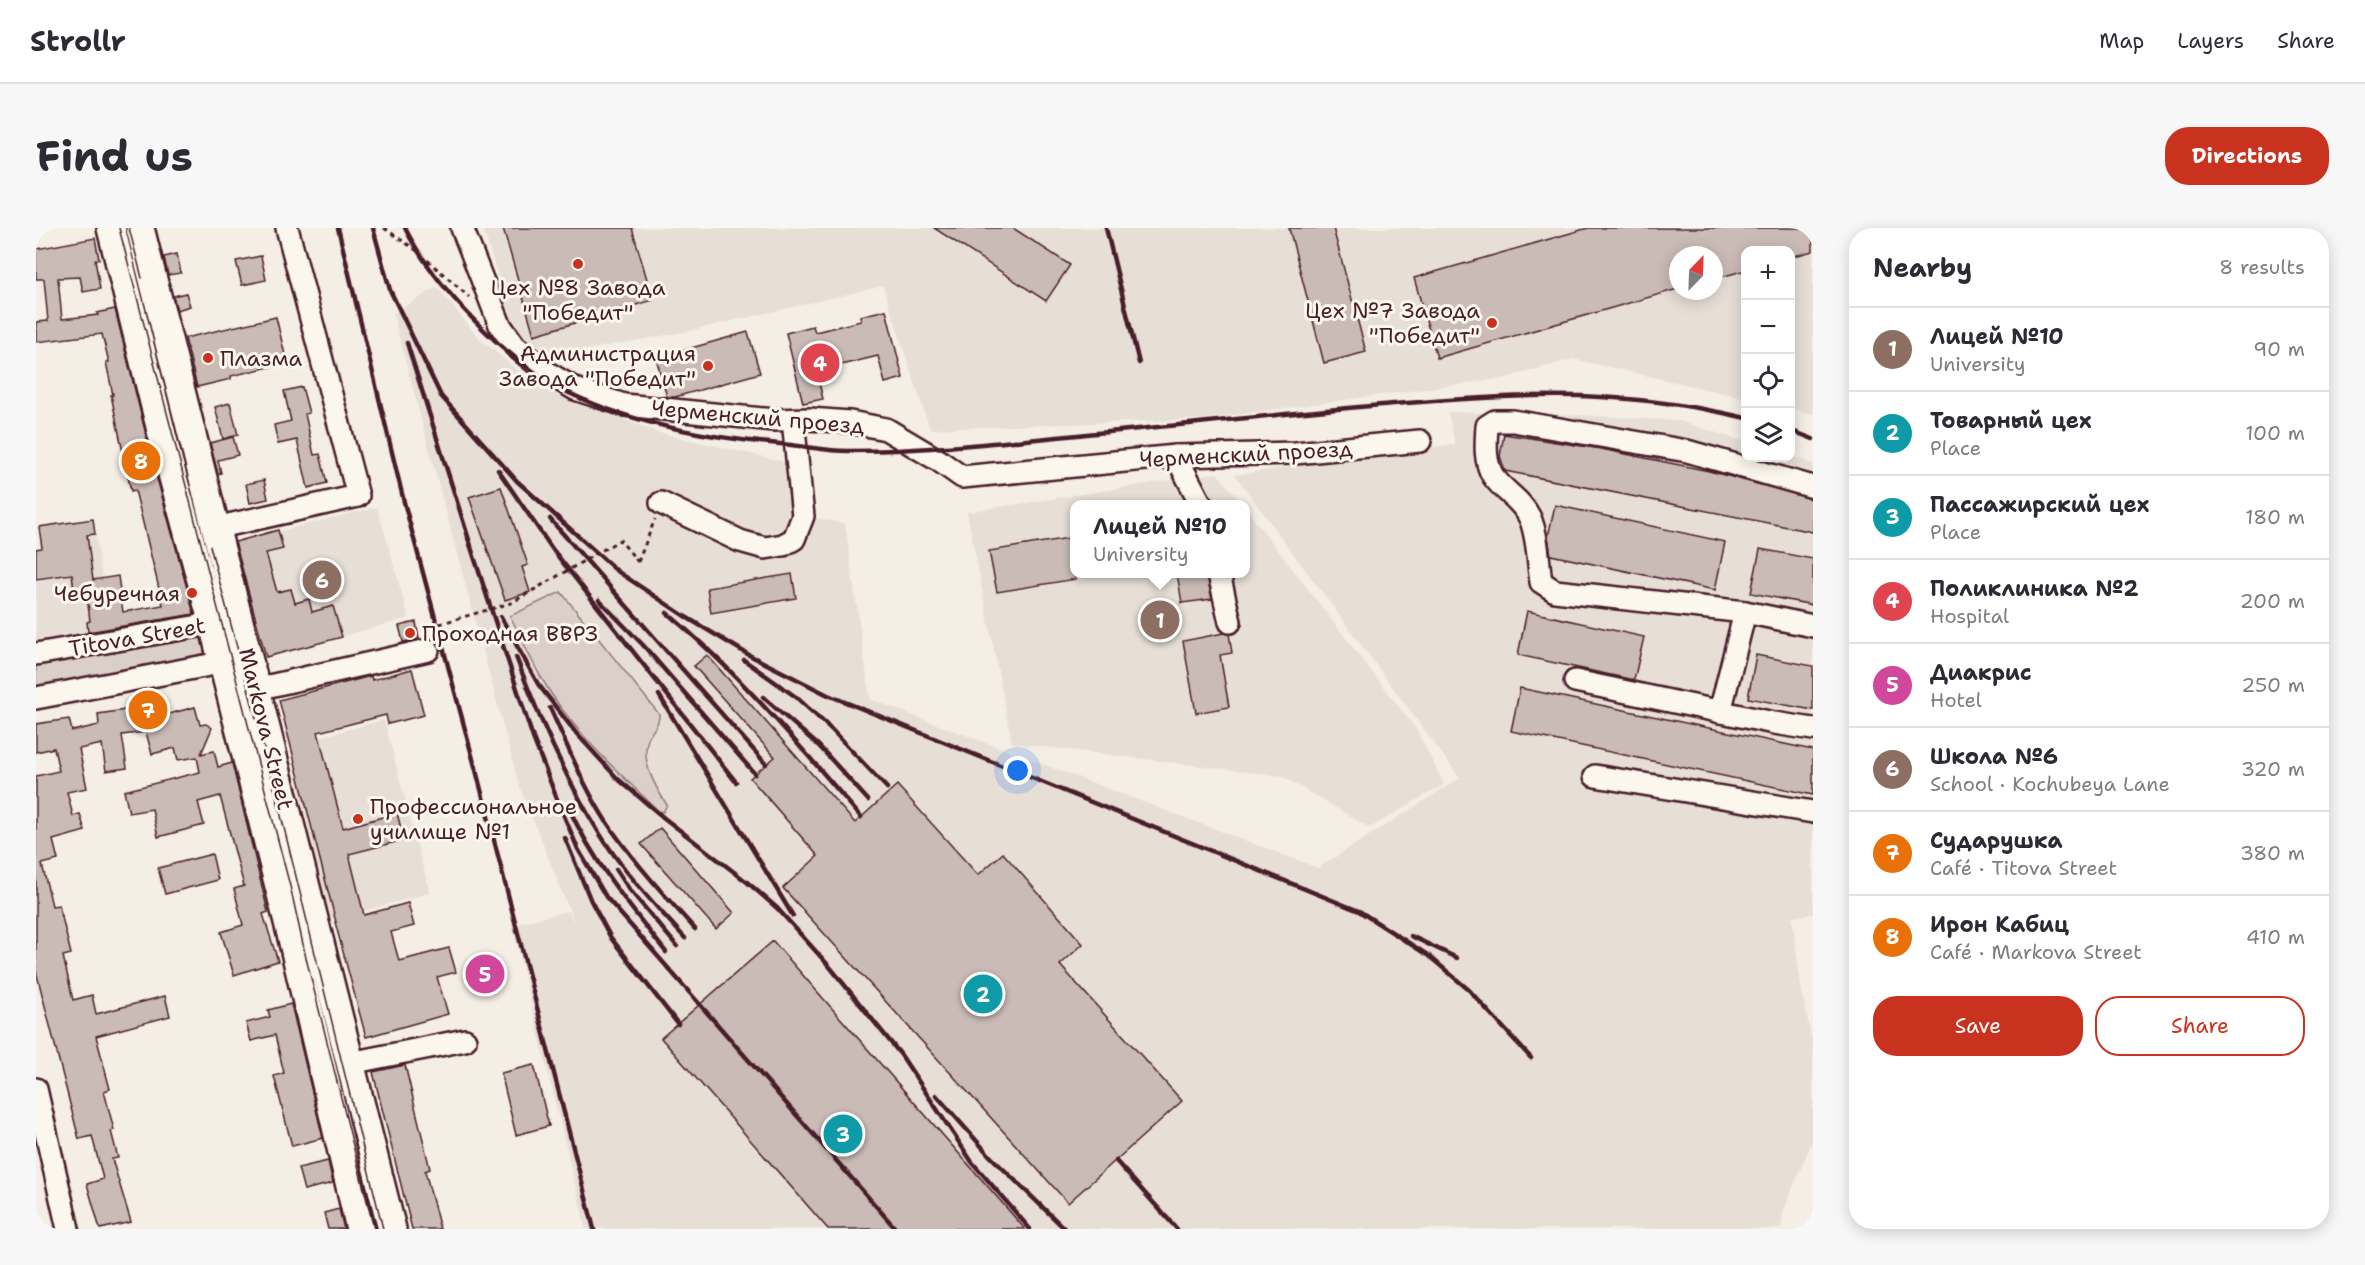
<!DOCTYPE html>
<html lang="en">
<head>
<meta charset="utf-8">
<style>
  :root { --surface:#fff; --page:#f7f7f7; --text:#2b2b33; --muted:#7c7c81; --line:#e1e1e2; --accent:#c8321e }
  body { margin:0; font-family:"Shantell Sans",sans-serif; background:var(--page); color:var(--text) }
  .controls { position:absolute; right:18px; top:18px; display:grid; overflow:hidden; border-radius:12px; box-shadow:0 3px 15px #0003 }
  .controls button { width:54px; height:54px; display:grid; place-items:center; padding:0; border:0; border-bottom:2px solid var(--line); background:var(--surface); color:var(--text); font:30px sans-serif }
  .compass { position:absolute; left:1633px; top:18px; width:54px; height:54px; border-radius:50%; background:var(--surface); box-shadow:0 3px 15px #0003; rotate:23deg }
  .you { position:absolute; left:982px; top:543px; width:21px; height:21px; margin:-15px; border:4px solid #fff; border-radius:50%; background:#1a73e8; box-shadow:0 0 0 9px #1a73e833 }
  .badge { display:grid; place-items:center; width:39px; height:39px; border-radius:50%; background:var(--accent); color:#fff; font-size:20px; font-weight:700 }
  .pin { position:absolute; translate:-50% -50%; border:3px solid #fff; box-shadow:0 2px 6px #0006 }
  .popup { position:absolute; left:1034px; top:272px; width:180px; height:78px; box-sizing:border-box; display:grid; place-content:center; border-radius:12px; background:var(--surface); filter:drop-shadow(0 2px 4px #0005); font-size:20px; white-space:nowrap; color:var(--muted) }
  .popup b { font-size:22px; color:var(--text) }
  .popup::after { content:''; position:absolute; left:50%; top:100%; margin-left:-12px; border:12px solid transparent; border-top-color:var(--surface) }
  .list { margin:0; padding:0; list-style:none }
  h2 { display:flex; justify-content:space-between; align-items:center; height:78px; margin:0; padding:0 24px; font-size:26px }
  h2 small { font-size:20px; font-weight:400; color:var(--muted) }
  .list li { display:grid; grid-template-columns:39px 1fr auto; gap:18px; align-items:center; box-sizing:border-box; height:84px; padding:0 24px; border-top:2px solid var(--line) }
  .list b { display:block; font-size:22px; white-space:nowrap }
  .list p { margin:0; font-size:20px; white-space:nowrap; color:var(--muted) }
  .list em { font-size:20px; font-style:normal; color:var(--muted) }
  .actions { display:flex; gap:12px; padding:18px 24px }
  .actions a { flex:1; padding:14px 0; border:2px solid var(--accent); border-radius:24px; text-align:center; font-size:21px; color:var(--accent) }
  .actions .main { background:var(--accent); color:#fff }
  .icon { flex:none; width:33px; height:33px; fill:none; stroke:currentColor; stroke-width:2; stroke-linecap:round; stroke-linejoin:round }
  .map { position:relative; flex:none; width:1777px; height:1001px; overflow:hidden; border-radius:24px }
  header { display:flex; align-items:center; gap:36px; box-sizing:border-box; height:84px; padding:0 30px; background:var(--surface); border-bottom:2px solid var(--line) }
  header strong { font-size:28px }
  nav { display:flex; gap:33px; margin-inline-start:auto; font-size:21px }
  .intro { display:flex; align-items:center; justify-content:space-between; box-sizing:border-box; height:144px; padding:0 36px }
  h1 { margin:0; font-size:42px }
  .button { padding:15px 27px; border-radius:24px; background:var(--accent); color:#fff; font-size:21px; font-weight:700 }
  main { display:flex; gap:36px; padding:0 36px }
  aside { flex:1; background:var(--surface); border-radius:24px; box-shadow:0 3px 15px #0003 }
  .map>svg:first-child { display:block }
  .built { fill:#e7dfd6; fill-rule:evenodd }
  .green { fill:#dbd0c9; stroke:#92787a; stroke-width:1.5 }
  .building { fill:#cabbb6; stroke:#4a1f2b; stroke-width:1.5 }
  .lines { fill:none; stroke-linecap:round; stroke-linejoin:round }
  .minor-casing { stroke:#4a1f2b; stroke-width:26 }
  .major-casing { stroke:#4a1f2b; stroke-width:32 }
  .path { stroke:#4a1f2b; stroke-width:3; stroke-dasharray:4.5 4.5; stroke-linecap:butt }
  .minor { stroke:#fbf7ec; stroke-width:21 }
  .major { stroke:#fbf7ec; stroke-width:27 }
  .tram { stroke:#4a1f2b; stroke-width:1.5 }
  .rail { stroke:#4a1f2b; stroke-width:4.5 }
  .path-bridge { stroke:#4a1f2b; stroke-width:3; stroke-dasharray:4.5 4.5; stroke-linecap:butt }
  .poi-dot { fill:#c8321e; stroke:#fbf7ec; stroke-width:2 }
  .labels { text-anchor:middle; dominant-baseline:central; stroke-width:6; stroke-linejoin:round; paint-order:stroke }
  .poi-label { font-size:22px; fill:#4a1f2b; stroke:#fbf7ec; text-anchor:end }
  .street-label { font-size:22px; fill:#4a1f2b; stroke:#fbf7ec }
</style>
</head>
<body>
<header>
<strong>Strollr</strong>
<nav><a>Map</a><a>Layers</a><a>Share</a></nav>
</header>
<div class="intro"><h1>Find us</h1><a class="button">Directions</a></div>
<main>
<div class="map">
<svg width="1777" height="1001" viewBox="0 0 1777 1001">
  <rect width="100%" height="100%" fill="#f4eee4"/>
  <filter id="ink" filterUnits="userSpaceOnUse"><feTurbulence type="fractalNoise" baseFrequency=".0167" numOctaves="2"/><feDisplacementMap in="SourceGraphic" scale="12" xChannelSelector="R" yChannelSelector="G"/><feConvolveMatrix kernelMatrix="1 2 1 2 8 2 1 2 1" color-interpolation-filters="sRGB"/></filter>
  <g filter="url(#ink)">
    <g class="built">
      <path d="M 447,0 L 1777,0 L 1777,186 L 1755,181 L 1754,22 L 1710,22 L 1709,170 L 1537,131 L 1470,150 L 1169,191 L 894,201 L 847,58 L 653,103 L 501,131 L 479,104 ZM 1642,27 L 1678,27 L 1678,63 L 1642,63 Z"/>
      <polygon points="401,59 442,109 500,158 620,204 757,236 755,285 809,296 834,471 1282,640 1424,550 1199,247 1419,216 1412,184 1543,187 1644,193 1709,214 1710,230 1755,228 1777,236 1777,686 1756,689 1766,766 1777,816 1777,911 1747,984 1745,1001 550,1001 476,697 532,683 539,696 483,557 357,86"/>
      <polygon points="1181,245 1206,276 1038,276 1038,346 1210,346 1210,281 1380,501 1408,556 1334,600 1246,548 976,515 931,284"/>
      <polygon points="341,279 373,390 230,429 199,314"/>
      <polygon points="57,291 66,350 82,348 90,405 0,419 0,321 6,320 3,299"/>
      <polygon points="348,492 394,665 293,692 254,517"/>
    </g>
    <g class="green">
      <path d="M 525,364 L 623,486 C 624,496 616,502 612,511 C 604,533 620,560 631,577 L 627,584 L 623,583 C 580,543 535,501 506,451 C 494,431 485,409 474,388 Z"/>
      <polygon points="170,406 177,432 0,463 0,436"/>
    </g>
    <g class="building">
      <polygon points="467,0 596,0 617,72 498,107"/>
      <polygon points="898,0 977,0 1034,37 1010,73"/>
      <polygon points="1253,0 1297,0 1330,124 1288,135"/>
      <polygon points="1552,0 1777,0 1777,23 1755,29 1755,22 1710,22 1710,42 1678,51 1678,27 1642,27 1642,61 1401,130 1378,50"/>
      <polygon points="59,10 63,31 59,32 64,61 47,64 44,49 22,50 26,91 62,87 61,85 79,81 118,239 158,386 52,404 51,394 54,393 51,368 39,370 36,346 0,351 0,321 6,320 3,299 57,291 59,306 51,307 57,352 82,348 87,384 127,377 99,262 95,263 75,167 77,167 70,134 73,134 66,106 0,114 0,94 12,93 8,51 0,51 0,21"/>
      <polygon points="141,26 145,45 132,47 128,29"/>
      <polygon points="225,28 230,52 206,57 200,33"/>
      <polygon points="150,65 154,78 141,82 137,68"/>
      <polygon points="850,82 867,150 849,155 842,128 780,143 787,171 767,175 750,105 777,98 779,104 825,93 824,88"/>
      <polygon points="240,89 251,135 195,148 195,151 161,159 149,110"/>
      <polygon points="712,104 724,145 639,169 631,169 620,130"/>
      <polygon points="266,159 273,185 269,186 278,227 284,226 291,255 272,260 261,212 242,216 238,197 255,193 248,163"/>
      <polygon points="194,175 202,207 187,211 179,179"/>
      <polygon points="1468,206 1565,221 1673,243 1777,271 1777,304 1469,243 1464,228"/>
      <polygon points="197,209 202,227 182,232 185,245 182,246 174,215"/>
      <polygon points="228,252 232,271 214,275 210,256"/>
      <polygon points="465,259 492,337 486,339 494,364 469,372 433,269"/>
      <polygon points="1519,277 1689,314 1679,362 1515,327 1512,309"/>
      <polygon points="242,302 247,321 230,325 241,364 255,361 259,375 273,371 276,384 297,378 306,409 230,429 199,314"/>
      <polygon points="1033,310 1040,351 961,364 953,323"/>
      <polygon points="1724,321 1777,331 1777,377 1715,365"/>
      <polygon points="1141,345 1171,345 1176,371 1146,375"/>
      <polygon points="756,346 760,370 675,385 671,360"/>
      <polygon points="1491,383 1608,409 1598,452 1482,427"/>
      <polygon points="380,394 383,411 367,414 363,398"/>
      <polygon points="1188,405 1193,406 1196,425 1184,427 1193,479 1160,485 1147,413"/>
      <polygon points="671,427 819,595 861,557 942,647 967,625 1047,716 1024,737 1146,873 1032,975 747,660 782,628 714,550 739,529 658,438"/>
      <polygon points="1720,427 1777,438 1777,482 1712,470"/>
      <polygon points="376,441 388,487 352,496 350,487 282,504 307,600 361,585 368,612 313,626 328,687 372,675 378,698 355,704 363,733 413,720 420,744 401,749 412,786 330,809 299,694 300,694 243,472 335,448 336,452"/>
      <polygon points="1484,460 1777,522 1777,567 1475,503"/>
      <polygon points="125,472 129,487 159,479 164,497 170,496 176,500 165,526 178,523 182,539 196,535 232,684 227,686 242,733 198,747 185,704 207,697 198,661 208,658 184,568 162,574 168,597 122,609 116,581 93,585 88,563 164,544 161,529 142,532 139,520 116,526 110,504 86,507 91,540 70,543 66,516 43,521 51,560 31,564 37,588 44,586 49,603 17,612 22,632 6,636 16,678 23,677 35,726 27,728 37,772 56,767 60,786 129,768 134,788 60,808 74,861 68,863 78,902 75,903 82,930 76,931 95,994 64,1001 51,956 67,951 56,908 43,911 0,743 0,548 23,543 18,520 0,524 0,496 33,491 36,503 63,497 62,486 103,480"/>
      <polygon points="624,600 698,685 680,701 605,616"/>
      <polygon points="176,626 182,652 129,666 122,640"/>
      <polygon points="737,713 989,1001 792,1001 625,810"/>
      <polygon points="255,776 287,910 256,918 238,848 248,845 239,807 215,813 210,795 234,789 232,782"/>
      <polygon points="369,837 394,941 389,943 404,1001 376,1001 337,844"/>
      <polygon points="498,837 513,898 480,907 465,845"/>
      <polygon points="292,933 297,955 268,962 262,940"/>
      <polygon points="303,981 308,1001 292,1001 288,985"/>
    </g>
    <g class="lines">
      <defs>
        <g id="minor">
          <polyline points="426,0 464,97 479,118 512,145 539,161 588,177 738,192 773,191 814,194 850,201 902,232 926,249 1140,228 1259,225 1384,213"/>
          <polyline points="1140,228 1165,276"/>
          <path d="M 1777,259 L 1651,223 L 1477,193 L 1459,193 L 1451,198 C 1450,214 1448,233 1457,248 C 1468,264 1485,271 1494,290 C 1502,309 1502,333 1505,354 L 1519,363 L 1709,384 L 1777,398"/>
          <polyline points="625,275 704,313 729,320 747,317 758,311 767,288 757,192"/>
          <polyline points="179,300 322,268 251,0"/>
          <polyline points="1183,346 1194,394"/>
          <polyline points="0,426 192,393"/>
          <polyline points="1539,453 1738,495 1777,501"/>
          <polyline points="220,461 392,422"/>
          <polyline points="0,470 200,432"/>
          <polyline points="1684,484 1709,384"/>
          <polyline points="1559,548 1777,584"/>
          <polyline points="314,835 429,812"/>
          <polyline points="0,861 32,1001"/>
        </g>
        <g id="major">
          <polyline points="75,0 133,235 177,396 255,706 324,1001"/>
          <polyline points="104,0 356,1001"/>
        </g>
      </defs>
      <use href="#minor" class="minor-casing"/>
      <use href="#major" class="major-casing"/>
      <g class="path">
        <polyline points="348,0 380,22 433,69"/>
        <polyline points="602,334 619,291"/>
      </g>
      <use href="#minor" class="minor"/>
      <use href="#major" class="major"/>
      <g class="tram">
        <polyline points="83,0 255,662 270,730 338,1001"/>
        <polyline points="93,0 106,50"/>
        <polyline points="174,318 233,539 347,1001"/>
      </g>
      <g class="rail">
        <polyline points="302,0 368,274 441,546 558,1001"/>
        <polyline points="337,0 354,62 405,168 481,253 581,343 650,389 713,427 792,467 1323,683 1393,728 1433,762 1495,830"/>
        <path d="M 369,0 C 386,34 411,64 437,91 C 465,120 497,147 533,165 C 602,198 680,211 755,217 C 774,219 793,223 812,223 C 903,223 993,211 1083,203 C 1220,190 1359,172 1497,168 C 1569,166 1639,173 1710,190"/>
        <polyline points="1070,0 1103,135"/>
        <polyline points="371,115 435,318"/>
        <polyline points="1754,202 1777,211"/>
        <polyline points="462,242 517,322 700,554"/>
        <polyline points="514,291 730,536"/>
        <polyline points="432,310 497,510 523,576 542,621 570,669 860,1001"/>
        <polyline points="563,372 607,417 719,546"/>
        <path d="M 631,385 C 703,445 764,518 825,589"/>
        <polyline points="465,389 502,456 540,505 582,551 628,590 711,654 741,680 794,739 865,827 936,934 994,1001"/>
        <path d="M 480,429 C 502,488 529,549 562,603 C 586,642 618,676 649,710"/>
        <polyline points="708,432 760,469 795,501 851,560"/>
        <polyline points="623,467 757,688"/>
        <polyline points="727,469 783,518 832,572"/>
        <path d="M 514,480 C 533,521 550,565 576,602 C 601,637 630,669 659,701"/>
        <path d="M 532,578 C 556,632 594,679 630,724"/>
        <polyline points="529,610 555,673 575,710 642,796"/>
        <polyline points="580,641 593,661 641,718"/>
        <polyline points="1375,708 1421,730"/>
        <polyline points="900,867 955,929 1029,1001"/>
        <polyline points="1080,933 1141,1001"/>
      </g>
      <polyline class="path-bridge" points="386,401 475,375 584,312 602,334"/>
    </g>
  </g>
  <g class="poi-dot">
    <circle cx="542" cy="36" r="6"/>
    <circle cx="1456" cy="95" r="6"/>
    <circle cx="172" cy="130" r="6"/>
    <circle cx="672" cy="138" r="6"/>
    <circle cx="156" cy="365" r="6"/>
    <circle cx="374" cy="405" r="6"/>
    <circle cx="322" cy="591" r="6"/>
  </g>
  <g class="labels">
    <g class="poi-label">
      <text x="542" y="59" text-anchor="middle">Цех №8 Завода<tspan x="542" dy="25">"Победит"</tspan></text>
      <text x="1444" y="82">Цех №7 Завода<tspan x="1444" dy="25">"Победит"</tspan></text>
      <text x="660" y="125">Администрация<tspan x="660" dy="25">Завода "Победит"</tspan></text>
      <text x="184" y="130" text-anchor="start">Плазма</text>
      <text x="144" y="365">Чебуречная</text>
      <text x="386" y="405" text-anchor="start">Проходная ВВРЗ</text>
      <text x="334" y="578" text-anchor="start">Профессиональное<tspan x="334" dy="25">училище №1</tspan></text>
    </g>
    <g class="street-label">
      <text transform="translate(722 189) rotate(5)">Черменский проезд</text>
      <text transform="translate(1210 226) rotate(-3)">Черменский проезд</text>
      <text transform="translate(101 409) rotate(-10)">Titova Street</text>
      <text transform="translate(230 501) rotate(76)">Markova Street</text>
    </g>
  </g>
</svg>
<div class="controls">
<button>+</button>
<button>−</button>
<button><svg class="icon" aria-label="locate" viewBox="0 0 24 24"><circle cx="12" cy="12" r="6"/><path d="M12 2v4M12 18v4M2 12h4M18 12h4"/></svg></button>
<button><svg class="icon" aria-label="layers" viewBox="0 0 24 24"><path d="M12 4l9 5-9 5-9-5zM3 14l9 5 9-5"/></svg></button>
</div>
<svg class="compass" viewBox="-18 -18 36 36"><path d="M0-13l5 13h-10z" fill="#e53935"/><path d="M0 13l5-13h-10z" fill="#7c7c81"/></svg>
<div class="you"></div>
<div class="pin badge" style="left:1124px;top:392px;background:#8d6e63">1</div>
<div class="popup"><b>Лицей №10</b>University</div>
<div class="pin badge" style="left:947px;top:766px;background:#0f9aa8">2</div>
<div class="pin badge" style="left:807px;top:906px;background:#0f9aa8">3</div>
<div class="pin badge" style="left:784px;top:135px;background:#e0444e">4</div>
<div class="pin badge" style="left:449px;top:746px;background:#d1479c">5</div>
<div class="pin badge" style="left:286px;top:352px;background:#8d6e63">6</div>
<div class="pin badge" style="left:112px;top:482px;background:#e8710a">7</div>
<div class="pin badge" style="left:105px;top:233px;background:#e8710a">8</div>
</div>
<aside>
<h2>Nearby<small>8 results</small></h2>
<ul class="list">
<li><span class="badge" style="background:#8d6e63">1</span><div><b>Лицей №10</b><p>University</p></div><em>90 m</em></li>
<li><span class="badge" style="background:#0f9aa8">2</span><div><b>Товарный цех</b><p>Place</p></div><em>100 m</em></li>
<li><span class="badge" style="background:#0f9aa8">3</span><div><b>Пассажирский цех</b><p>Place</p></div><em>180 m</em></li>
<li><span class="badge" style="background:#e0444e">4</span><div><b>Поликлиника №2</b><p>Hospital</p></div><em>200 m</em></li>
<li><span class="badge" style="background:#d1479c">5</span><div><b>Диакрис</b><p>Hotel</p></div><em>250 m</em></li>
<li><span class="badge" style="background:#8d6e63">6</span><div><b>Школа №6</b><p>School · Kochubeya Lane</p></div><em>320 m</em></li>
<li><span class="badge" style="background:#e8710a">7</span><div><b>Сударушка</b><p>Café · Titova Street</p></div><em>380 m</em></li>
<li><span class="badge" style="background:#e8710a">8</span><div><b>Ирон Кабиц</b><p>Café · Markova Street</p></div><em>410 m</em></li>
</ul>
<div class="actions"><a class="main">Save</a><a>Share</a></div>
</aside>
</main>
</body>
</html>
